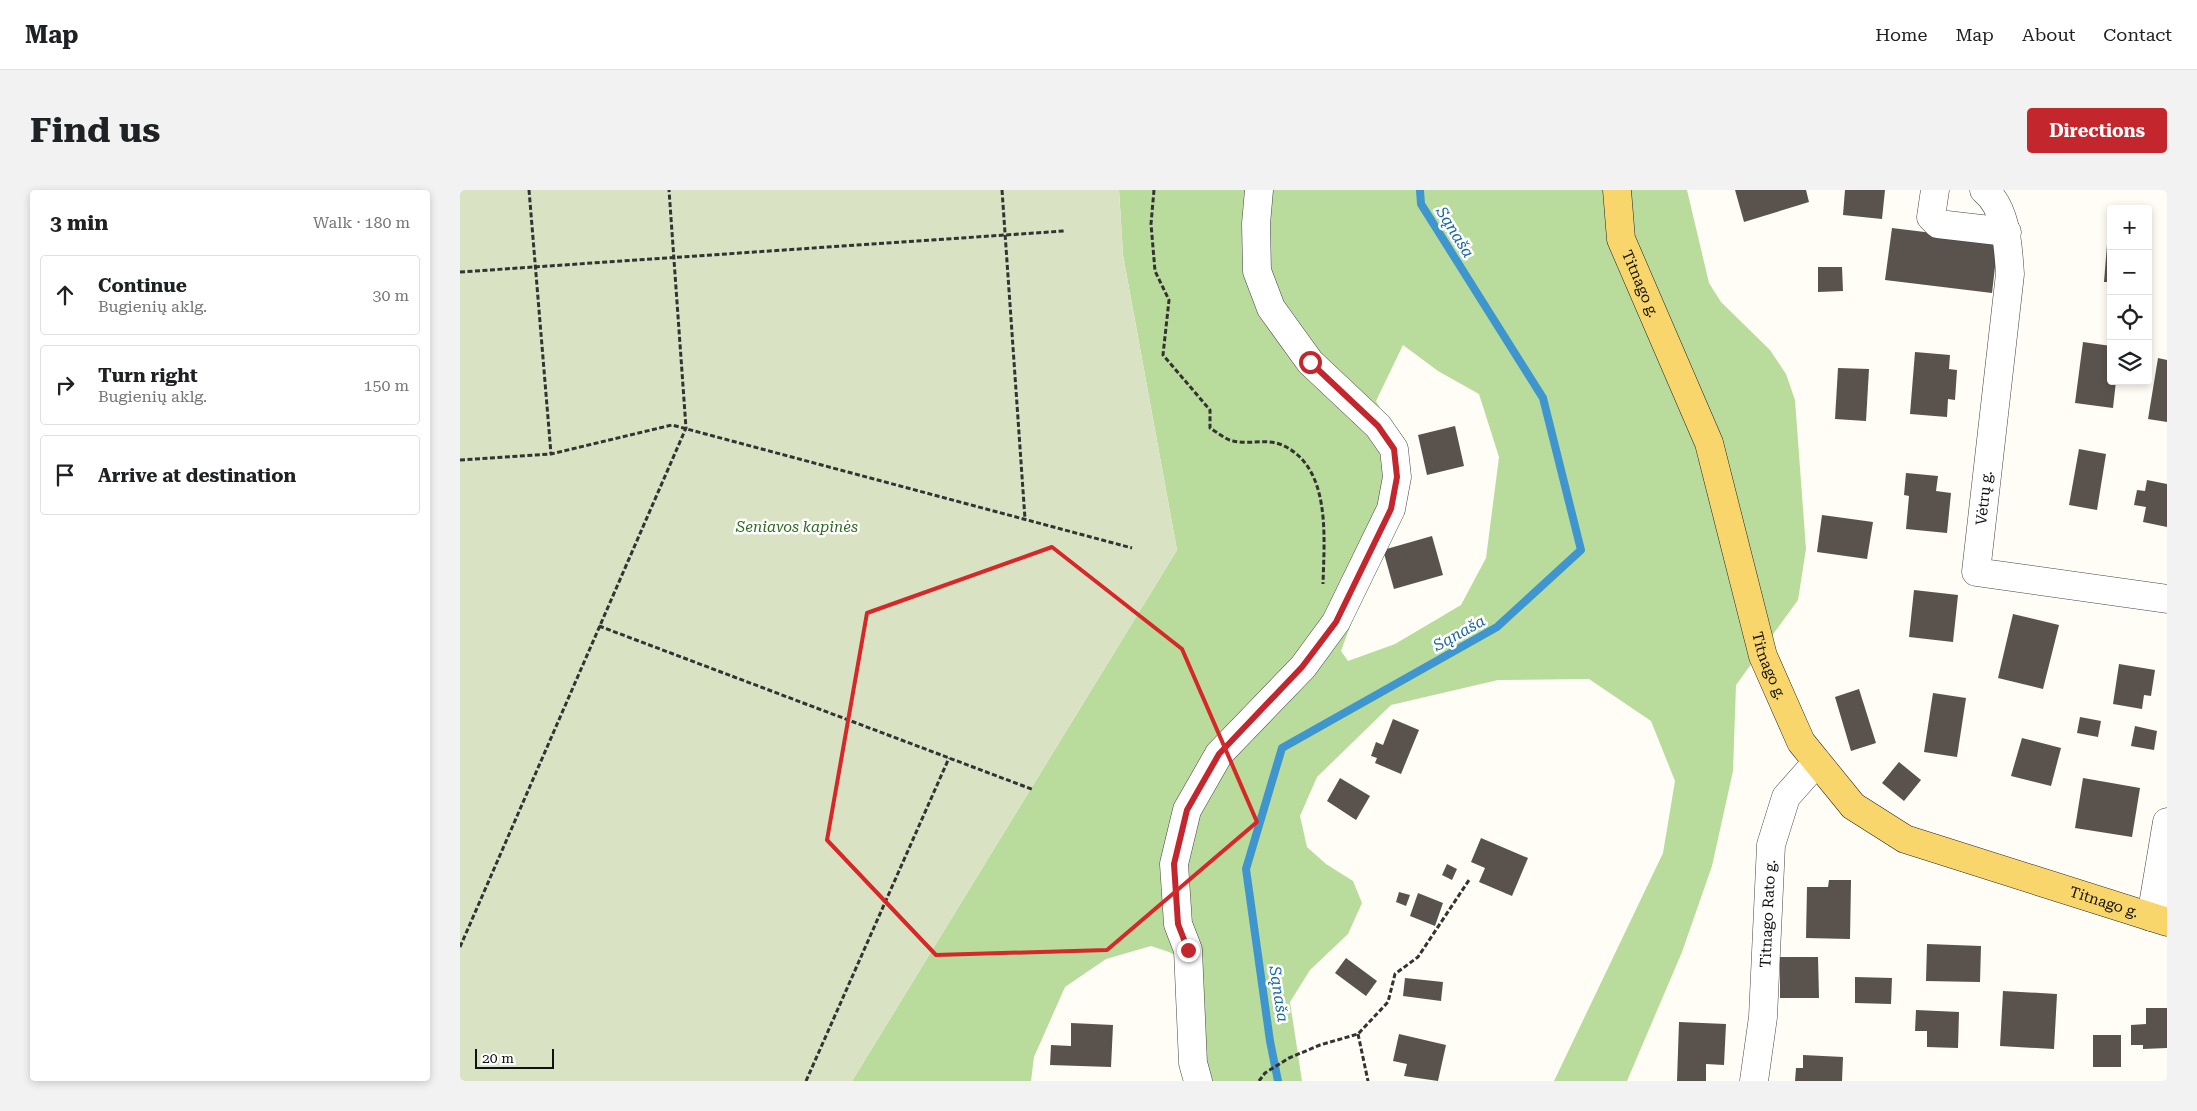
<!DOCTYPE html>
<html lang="en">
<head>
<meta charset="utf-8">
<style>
  :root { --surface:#fff; --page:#f2f2f2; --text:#202124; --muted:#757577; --line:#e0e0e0; --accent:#c4262e }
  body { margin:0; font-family:"Roboto Serif",serif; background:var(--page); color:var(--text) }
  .controls { position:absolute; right:15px; top:15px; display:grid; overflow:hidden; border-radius:5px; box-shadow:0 2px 8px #0003 }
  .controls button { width:45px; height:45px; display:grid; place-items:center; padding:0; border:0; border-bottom:1px solid var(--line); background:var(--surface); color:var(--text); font:25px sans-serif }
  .scale { position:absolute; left:15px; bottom:12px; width:79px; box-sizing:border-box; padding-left:5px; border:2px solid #111; border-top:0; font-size:14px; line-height:18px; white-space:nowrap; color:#111; -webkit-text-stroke:4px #fff; paint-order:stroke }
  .stop { position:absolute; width:15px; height:15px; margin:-11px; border:4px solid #c4262e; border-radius:50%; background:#fff }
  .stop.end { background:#c4262e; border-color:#fff; box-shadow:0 1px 5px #0008 }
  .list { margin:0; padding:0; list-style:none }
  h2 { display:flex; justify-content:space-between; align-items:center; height:65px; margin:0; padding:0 20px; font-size:21px }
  h2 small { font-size:16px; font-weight:400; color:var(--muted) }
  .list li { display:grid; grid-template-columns:32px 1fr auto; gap:15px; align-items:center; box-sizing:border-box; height:80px; margin:0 10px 10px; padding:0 10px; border:1px solid var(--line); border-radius:5px }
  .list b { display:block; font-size:19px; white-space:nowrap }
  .list p { margin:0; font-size:16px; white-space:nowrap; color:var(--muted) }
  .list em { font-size:16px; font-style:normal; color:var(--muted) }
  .icon { flex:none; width:28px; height:28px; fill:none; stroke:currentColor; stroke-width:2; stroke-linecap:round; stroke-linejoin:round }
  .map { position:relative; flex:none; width:1707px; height:891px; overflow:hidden; border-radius:5px }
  header { display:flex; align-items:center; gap:30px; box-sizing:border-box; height:70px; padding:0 25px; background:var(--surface); border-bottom:1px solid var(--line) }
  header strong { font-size:24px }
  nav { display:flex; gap:28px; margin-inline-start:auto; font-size:18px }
  .intro { display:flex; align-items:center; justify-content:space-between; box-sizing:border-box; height:120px; padding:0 30px }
  h1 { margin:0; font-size:35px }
  .button { padding:12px 22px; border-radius:5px; background:var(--accent); color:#fff; font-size:18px; font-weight:700 }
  main { display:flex; gap:30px; padding:0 30px }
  aside { flex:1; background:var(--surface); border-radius:5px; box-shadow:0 2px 8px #0003 }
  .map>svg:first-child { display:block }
  .forest { fill:#b9dc9c; fill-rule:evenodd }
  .cemetery { fill:#d9e3c4 }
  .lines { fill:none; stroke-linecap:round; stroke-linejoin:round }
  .stream { stroke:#3f96cf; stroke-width:8 }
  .building { fill:#5a524d }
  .minor-casing { stroke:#444; stroke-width:29 }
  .major-casing { stroke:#222; stroke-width:29 }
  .path { stroke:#333; stroke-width:3; stroke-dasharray:5 2.5; stroke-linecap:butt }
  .minor { stroke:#fff; stroke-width:28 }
  .major { stroke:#f9d66b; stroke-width:28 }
  .route { stroke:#c4262e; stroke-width:6 }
  .marked { fill:none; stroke:#d62828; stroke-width:4; stroke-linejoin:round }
  .labels { text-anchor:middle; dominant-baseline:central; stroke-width:5; stroke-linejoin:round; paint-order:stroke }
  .street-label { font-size:15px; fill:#111; stroke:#fff }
  .park-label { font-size:15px; font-style:italic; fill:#2f6b1f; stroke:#fff }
  .water-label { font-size:16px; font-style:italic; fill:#1768a6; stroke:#fff }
</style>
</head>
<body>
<header>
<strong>Map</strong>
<nav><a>Home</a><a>Map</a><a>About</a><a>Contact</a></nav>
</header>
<div class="intro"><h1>Find us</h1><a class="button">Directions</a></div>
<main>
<aside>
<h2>3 min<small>Walk · 180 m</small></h2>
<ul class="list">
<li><svg class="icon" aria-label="ahead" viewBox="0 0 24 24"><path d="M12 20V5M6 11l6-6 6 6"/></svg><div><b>Continue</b><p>Bugienių aklg.</p></div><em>30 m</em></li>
<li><svg class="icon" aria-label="right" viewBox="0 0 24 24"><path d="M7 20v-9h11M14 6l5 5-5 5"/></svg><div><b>Turn right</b><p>Bugienių aklg.</p></div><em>150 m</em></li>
<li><svg class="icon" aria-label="arrive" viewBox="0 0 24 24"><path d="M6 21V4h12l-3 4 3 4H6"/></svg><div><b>Arrive at destination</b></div></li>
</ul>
</aside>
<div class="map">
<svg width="1707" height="891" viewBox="0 0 1707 891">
  <rect width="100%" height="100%" fill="#fffdf5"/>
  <path class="forest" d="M 659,0 L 1227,0 L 1249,93 L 1261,112 L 1310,160 L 1326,184 L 1335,210 L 1346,359 L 1338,410 L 1276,495 L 1273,581 L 1252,676 L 1222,762 L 1167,891 L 1094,891 L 1203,663 L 1215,591 L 1191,531 L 1129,489 L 1038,490 L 931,515 L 857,587 L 840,626 L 847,657 L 866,674 L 893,691 L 902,713 L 888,744 L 850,780 L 830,812 L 842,891 L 752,891 L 744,872 L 740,778 L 709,762 L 691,756 L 646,769 L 605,797 L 574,867 L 571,891 L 392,891 L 717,360 L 663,65 ZM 943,155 L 978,181 L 1019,204 L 1039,267 L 1026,368 L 1001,415 L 935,454 L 888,471 L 881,461 L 902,404 L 940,253 L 916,211 Z"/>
  <polygon class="cemetery" points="0,0 659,0 663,65 717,360 392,891 0,891"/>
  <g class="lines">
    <polyline class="stream" points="818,891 810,851 786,679 822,558 1037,437 1121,360 1083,208 961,14 960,0"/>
  </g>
  <g class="building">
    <polygon points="1275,0 1346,0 1349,12 1284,32"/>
    <polygon points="1385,0 1425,0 1422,29 1383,25"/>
    <polygon points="1649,30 1651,30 1651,92 1644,92"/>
    <polygon points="1432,38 1538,51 1532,103 1425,90"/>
    <polygon points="1358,77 1382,77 1383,101 1358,102"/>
    <polygon points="1623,152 1651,156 1651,191 1656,191 1653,218 1615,213"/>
    <polygon points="1455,162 1490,165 1489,179 1497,180 1495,210 1488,209 1487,227 1450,224"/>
    <polygon points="1698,168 1707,170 1707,232 1688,229"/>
    <polygon points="1378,178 1409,179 1406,231 1375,229"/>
    <polygon points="995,236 1004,276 967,285 958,245"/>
    <polygon points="1619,259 1646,264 1637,320 1609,315"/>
    <polygon points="1446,283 1478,286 1476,301 1491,303 1487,343 1446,339 1449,306 1444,305"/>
    <polygon points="1687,290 1707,294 1707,337 1683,332 1686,317 1674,315 1677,300 1685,301"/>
    <polygon points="1362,325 1413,332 1407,369 1357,362"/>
    <polygon points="972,346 983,385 934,399 923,360"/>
    <polygon points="1454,400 1498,405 1493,452 1449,447"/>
    <polygon points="1553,424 1599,435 1583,499 1538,488"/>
    <polygon points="1659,474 1695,480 1691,506 1684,505 1682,519 1653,514"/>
    <polygon points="1399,499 1416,553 1391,561 1375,507"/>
    <polygon points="1473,503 1506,508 1497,567 1464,562"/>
    <polygon points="1620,527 1641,531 1638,547 1617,543"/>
    <polygon points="933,529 959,540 941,584 915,573 917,568 911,566 916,552 923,555"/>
    <polygon points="1675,536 1697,541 1694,560 1671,556"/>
    <polygon points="1562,548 1601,558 1591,596 1551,586"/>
    <polygon points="1439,572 1461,590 1444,611 1422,593"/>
    <polygon points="880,588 910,606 896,630 867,611"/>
    <polygon points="1623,588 1680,598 1672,647 1615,638"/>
    <polygon points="1021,648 1068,668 1052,706 1019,692 1025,678 1011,672"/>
    <polygon points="987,674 997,679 992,690 982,685"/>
    <polygon points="1369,690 1391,690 1390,749 1346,748 1347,697 1368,697"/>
    <polygon points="939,702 950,705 946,716 936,712"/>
    <polygon points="958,703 983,713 975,736 950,726"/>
    <polygon points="1467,754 1521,756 1520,792 1466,791"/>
    <polygon points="1320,767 1358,767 1359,808 1320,808"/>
    <polygon points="886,768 917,791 906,806 875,783"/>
    <polygon points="1395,787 1432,788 1431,814 1395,813"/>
    <polygon points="945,788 983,792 981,811 943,806"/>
    <polygon points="1543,801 1597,804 1594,859 1540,856"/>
    <polygon points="1686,818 1707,818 1707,858 1683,859 1683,855 1671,855 1671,835 1686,834"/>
    <polygon points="1456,820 1499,822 1498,858 1467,857 1467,841 1455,841"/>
    <polygon points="1219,832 1266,834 1264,875 1246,874 1246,891 1217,891"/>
    <polygon points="611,833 653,835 651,877 590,875 591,855 611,856"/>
    <polygon points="939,844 986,855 978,891 944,886 947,874 933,871"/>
    <rect x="1633" y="845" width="28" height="32"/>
    <polygon points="1343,865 1383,867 1382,891 1335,891 1336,878 1343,878"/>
  </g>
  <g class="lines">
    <defs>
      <g id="minor">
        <polyline points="1475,0 1471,27 1478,34 1547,42"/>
        <path d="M 1524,0 C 1547,18 1548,57 1550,84 L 1516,382 L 1707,409"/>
        <polyline points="1691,727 1707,632"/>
        <polyline points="738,891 733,873 728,760 718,734 714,674 727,620 759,564 843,477 876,432 931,319 937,287 934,259 918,236 850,172 811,118 797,81 796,34 799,0"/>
        <path id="s1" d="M 1294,891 L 1303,827 L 1311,655 L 1326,607 L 1357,572"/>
      </g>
      <g id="major">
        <path id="s2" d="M 1157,0 L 1161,49 L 1249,253 L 1303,466 L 1341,552 L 1393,616 L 1445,649 L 1707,732"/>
      </g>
    </defs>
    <use href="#minor" class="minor-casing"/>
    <use href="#major" class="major-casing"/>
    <g class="path">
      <polyline points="69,0 91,264"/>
      <polyline points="542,0 565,329"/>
      <path d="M 694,0 L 691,34 L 695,81 L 709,110 L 703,165 L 750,220 L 750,238 C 757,242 766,250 773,251 C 790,255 806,248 822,255 C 872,277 864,349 863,394"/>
      <polyline points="0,82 604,41"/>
      <polyline points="0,270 91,264 212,235 672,358"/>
      <polyline points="139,436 574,600"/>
      <polyline points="0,757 226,238 209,0"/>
      <polyline points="898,844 908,891"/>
      <polyline points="346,891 489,568"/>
      <polyline points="799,891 805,883 829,868 860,855 898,844 928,812 935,784 958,767 1009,690"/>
    </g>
    <use href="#minor" class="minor"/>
    <use href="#major" class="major"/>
  </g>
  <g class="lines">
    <polyline class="route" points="728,760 718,734 714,674 727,620 759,564 842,477 876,432 931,319 937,287 934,259 918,236 850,172"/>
  </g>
  <path class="marked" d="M 592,357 L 722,459 L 797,632 L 647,760 L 476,765 L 367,650 L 407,423 Z"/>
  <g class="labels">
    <g class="street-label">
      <text stroke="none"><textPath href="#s2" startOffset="98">Titnago g.</textPath></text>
      <text transform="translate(1524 308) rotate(-84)">Vėtrų g.</text>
      <text stroke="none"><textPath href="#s2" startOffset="502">Titnago g.</textPath></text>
      <text stroke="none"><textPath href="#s2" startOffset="938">Titnago g.</textPath></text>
      <text stroke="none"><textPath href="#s1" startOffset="168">Titnago Rato g.</textPath></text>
    </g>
    <g class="park-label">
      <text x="337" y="337">Seniavos kapinės</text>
    </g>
    <g class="water-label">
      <text transform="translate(995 42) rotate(58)">Sąnaša</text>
      <text transform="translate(999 443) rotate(-29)">Sąnaša</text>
      <text transform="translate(819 804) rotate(81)">Sąnaša</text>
    </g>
  </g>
</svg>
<div class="controls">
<button>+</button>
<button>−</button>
<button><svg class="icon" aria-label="locate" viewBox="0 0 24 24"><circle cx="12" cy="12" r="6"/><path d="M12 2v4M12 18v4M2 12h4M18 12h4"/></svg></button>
<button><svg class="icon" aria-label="layers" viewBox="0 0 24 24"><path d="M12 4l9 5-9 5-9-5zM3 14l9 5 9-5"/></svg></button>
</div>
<div class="scale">20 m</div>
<div class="stop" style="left:850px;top:172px"></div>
<div class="stop end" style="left:728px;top:760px"></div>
</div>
</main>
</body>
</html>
